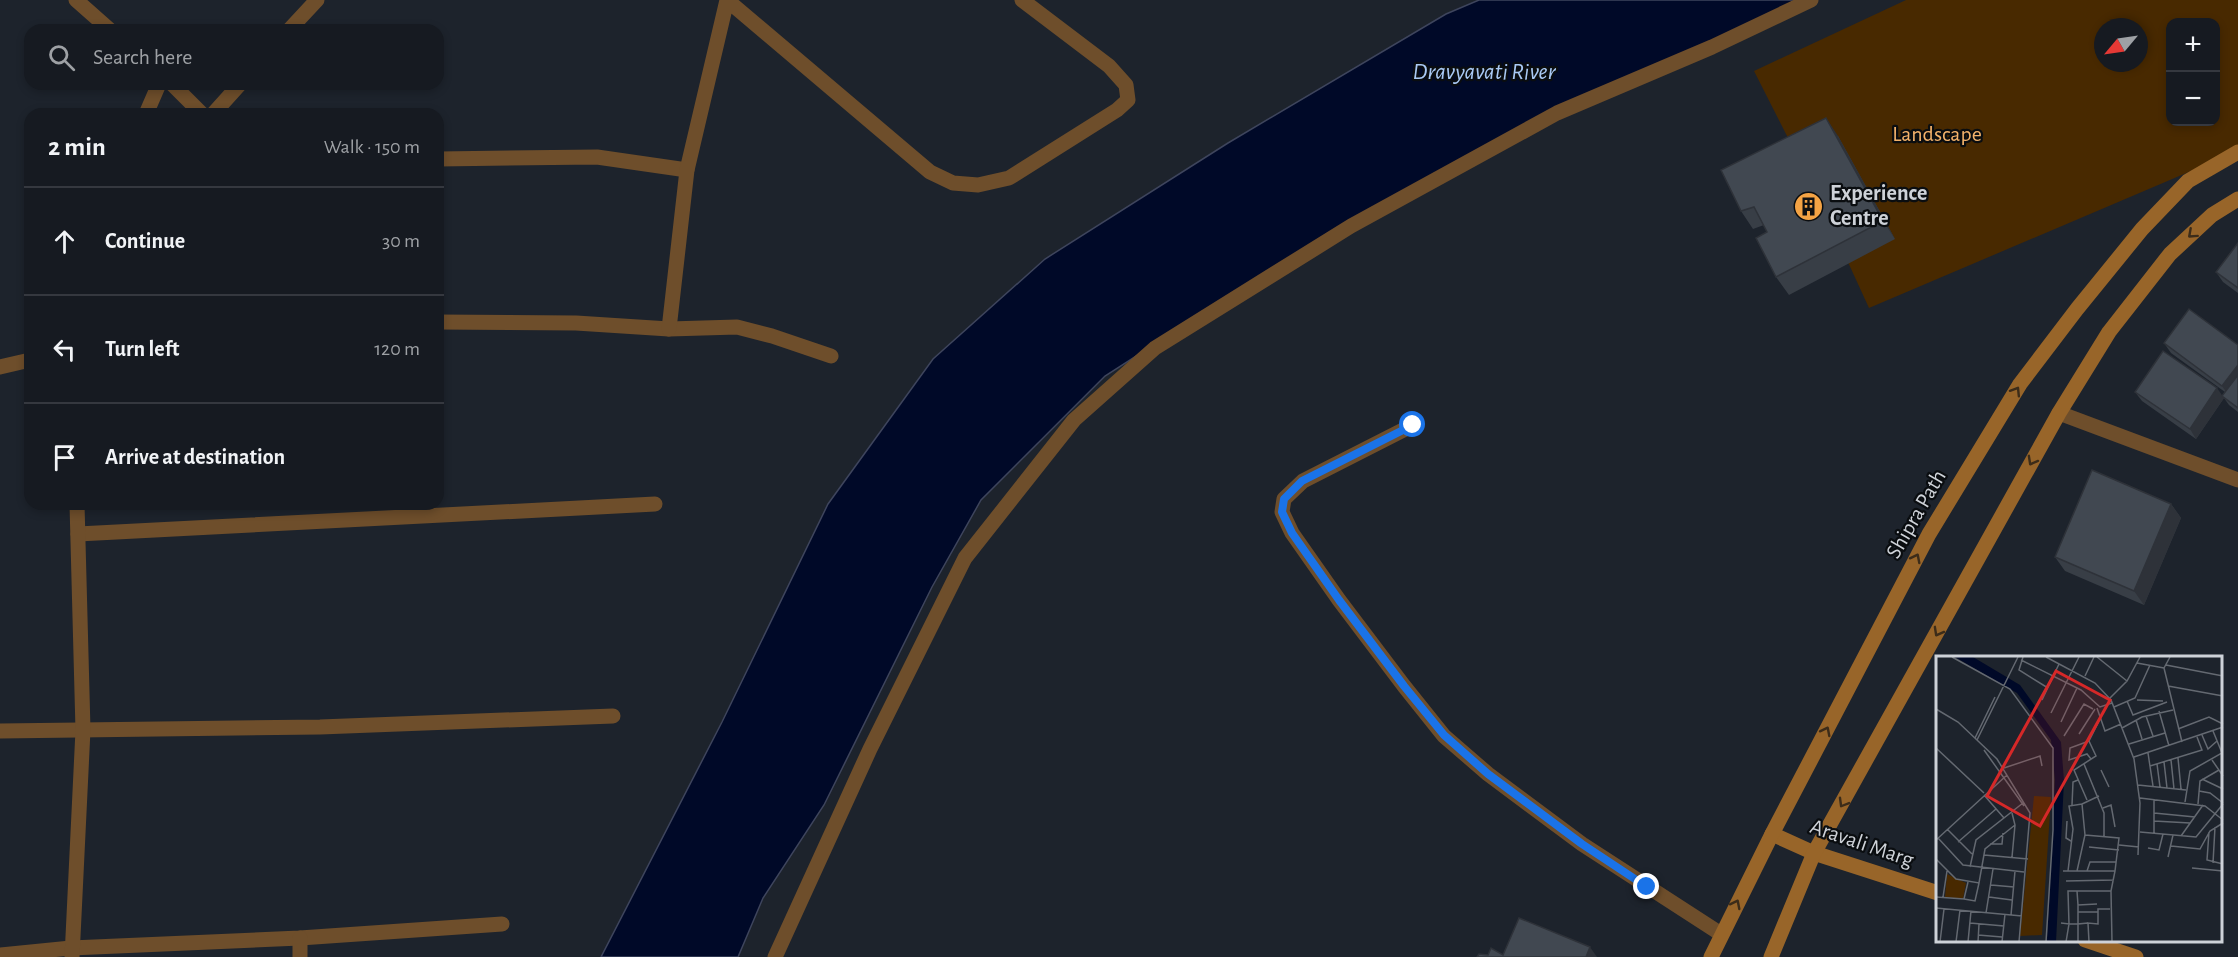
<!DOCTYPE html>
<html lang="en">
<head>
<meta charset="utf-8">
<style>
  :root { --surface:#161a21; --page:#1f232a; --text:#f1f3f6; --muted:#9ea1a5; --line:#35383f }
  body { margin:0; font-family:"Alegreya Sans",sans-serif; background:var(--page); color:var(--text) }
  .controls { position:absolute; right:18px; top:18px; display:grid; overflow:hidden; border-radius:12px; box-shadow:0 3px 9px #0003 }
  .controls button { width:54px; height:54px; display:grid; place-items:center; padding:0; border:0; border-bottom:2px solid var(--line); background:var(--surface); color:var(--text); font:30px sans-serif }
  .compass { position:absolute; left:2094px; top:18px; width:54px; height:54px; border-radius:50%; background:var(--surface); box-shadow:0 3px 9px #0003; rotate:241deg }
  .stop { position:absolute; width:18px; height:18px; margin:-14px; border:4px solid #1a73e8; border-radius:50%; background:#fff }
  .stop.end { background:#1a73e8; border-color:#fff; box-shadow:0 2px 6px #0008 }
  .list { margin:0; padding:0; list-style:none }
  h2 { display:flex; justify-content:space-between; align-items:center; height:78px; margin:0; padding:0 24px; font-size:26px }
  h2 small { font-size:20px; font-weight:400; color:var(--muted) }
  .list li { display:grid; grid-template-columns:39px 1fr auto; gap:18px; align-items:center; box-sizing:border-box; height:108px; padding:0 24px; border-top:2px solid var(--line) }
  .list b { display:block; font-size:22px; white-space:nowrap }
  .list em { font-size:20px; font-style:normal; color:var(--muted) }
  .icon { flex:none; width:33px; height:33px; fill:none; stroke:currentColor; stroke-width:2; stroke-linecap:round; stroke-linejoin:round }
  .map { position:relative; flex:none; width:2238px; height:957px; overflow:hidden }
  .search { position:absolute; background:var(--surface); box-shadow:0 3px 9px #0003; left:24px; top:24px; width:420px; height:66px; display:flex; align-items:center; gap:15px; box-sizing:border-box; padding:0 21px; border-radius:18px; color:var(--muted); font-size:22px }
  .panel { position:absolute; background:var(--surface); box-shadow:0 3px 9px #0003; left:24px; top:108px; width:420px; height:402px; border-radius:18px }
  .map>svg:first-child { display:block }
  .green { fill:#482900; fill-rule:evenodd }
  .water { fill:#000928; stroke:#3e455d; stroke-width:1.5 }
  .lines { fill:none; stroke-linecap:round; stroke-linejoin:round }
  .street { stroke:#6e4e2b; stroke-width:15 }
  .secondary { stroke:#986529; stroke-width:15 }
  .wall { fill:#383e46 }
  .shaded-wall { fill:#2e3239 }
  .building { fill:#414851; stroke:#2e3239; stroke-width:1.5 }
  .oneway { stroke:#3c2c19 }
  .route { stroke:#1a73e8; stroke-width:8 }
  .labels { text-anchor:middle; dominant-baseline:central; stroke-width:4.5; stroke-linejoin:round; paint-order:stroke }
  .park-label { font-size:22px; fill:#f3b26b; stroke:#0a0d10 }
  .poi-label { font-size:22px; font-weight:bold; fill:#ced2d8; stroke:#0a0d10; text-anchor:start }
  .street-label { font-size:22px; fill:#ced2d8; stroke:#0a0d10 }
  .water-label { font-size:24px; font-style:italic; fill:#a9c9f4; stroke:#0a0d10 }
  .inset-road { fill:none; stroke:#646971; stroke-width:1.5 }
  .view { fill:#d62828; fill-opacity:0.15; stroke:#d62828; stroke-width:3 }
  .inset-edge { fill:none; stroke:#ced2d8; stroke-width:3 }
</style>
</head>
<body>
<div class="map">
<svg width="2238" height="957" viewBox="0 0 2238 957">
  <rect width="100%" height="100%" fill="#1d232c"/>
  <path class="green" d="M 1906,0 L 2238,0 L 2238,151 L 1869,308 L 1819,199 L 1754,71 ZM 2170,22 L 2216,22 L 2216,122 L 2170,122 ZM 2103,27 L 2139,27 L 2139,63 L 2103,63 Z"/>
  <polygon class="water" points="1479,0 1798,0 1497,142 1242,288 1105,376 981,500 932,587 824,805 763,898 738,957 601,957 722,722 828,504 933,359 1045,259 1228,143 1446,14"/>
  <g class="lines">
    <g class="street">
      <polyline points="76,0 110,30"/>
      <polyline points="289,30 317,0"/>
      <polyline points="172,84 202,114"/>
      <polyline points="146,114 159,84"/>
      <polyline points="213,114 240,84"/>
      <polyline points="438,159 597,157 687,170"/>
      <polyline points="438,322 576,323 669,329 737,327 772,336 831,356"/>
      <polyline points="669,329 687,170 727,0 930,172 953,183 978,185 1009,178 1117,110 1128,100 1126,85 1109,66 1022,0"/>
      <polyline points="0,367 30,360"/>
      <polyline points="2059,413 2238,480"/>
      <polyline points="1413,425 1303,481 1284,499 1282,512 1292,533 1339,600 1404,686 1444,736 1488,774 1582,844 1721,934"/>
      <polyline points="78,534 655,504"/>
      <polyline points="0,731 320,727 613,716"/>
      <polyline points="0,955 71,948 300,938 502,924"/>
      <polyline points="72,957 83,730 77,504"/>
      <polyline points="300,957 300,938"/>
      <polyline points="775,957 870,749 965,558 1074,420 1155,348 1351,226 1557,113 1712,47 1811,0"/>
    </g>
    <g class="secondary">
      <polyline points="1772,834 1814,853 1938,893"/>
      <polyline points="2085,940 2136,957"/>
      <polyline points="1711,957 1772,834 1929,534 2020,384 2077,309 2142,229 2188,181 2238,152"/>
      <polyline points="1771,957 1814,853 2059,413 2109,332 2170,254 2212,215 2238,199"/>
    </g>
  </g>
  <g class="wall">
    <polygon points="1838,136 1895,239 1789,295 1776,277 1767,232 1764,225 1753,229 1741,211"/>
    <polygon points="2238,243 2238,293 2223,282 2216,272"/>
    <polygon points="2164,343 2238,345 2238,412 2229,405 2224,398 2196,439 2142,401 2135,392 2222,396 2225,392 2171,353"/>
    <polygon points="2171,504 2181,518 2144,605 2065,571 2055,557"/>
  </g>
  <g class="shaded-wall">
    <polygon points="1826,118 1838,136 1895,239 1883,221"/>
    <polygon points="2238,365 2238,383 2229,396 2222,386"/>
    <polygon points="2217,388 2224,398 2196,439 2190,429"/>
    <polygon points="2171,504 2181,518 2144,605 2134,591"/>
    <polygon points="1590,947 1597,957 1586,957"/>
  </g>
  <g class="building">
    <polygon points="1826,118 1883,221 1776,277 1756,238 1767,232 1754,207 1741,211 1721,170"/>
    <polygon points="2238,243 2238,288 2216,272"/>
    <polygon points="2189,309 2238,345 2238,365 2222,386 2164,343"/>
    <polygon points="2163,351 2217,388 2190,429 2135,392"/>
    <polygon points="2238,375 2238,408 2222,396"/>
    <polygon points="2092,470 2171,504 2134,591 2055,557"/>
    <polygon points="1519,918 1590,947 1586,957 1477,957 1479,954 1488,955 1491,948 1503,955"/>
  </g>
  <defs><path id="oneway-chevron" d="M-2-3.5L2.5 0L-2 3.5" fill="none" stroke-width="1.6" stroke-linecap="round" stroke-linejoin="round" transform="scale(1.5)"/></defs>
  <g class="oneway">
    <use href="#oneway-chevron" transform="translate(2192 234) rotate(138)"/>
    <use href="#oneway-chevron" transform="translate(2016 391) rotate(-58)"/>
    <use href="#oneway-chevron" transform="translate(2032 461) rotate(119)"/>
    <use href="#oneway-chevron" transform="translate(1916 558) rotate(-63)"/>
    <use href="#oneway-chevron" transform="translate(1938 632) rotate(119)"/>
    <use href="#oneway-chevron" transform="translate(1826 731) rotate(-63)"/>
    <use href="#oneway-chevron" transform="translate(1843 803) rotate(120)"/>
    <use href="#oneway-chevron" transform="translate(1736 904) rotate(-63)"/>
  </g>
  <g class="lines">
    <polyline class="route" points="1413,425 1302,481 1284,499 1282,512 1292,533 1339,600 1404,686 1444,735 1488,774 1582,844 1647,887"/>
  </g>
  <defs>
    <symbol id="building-disc" viewBox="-11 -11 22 22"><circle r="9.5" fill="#f4a344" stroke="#0a0d10"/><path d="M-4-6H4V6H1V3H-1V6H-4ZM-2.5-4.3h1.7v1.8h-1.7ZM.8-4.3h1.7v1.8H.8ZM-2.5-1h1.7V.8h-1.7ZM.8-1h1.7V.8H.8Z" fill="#111"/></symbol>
  </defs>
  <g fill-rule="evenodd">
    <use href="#building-disc" x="1792" y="190" width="33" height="33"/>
  </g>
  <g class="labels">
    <g class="park-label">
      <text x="1937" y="134">Landscape</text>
    </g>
    <g class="poi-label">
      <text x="1830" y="193">Experience<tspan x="1830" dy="25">Centre</tspan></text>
    </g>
    <g class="street-label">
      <text transform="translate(1916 514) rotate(-60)">Shipra Path</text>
      <text transform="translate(1862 843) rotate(19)">Aravali Marg</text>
    </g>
    <g class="water-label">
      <text x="1484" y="72">Dravyavati River</text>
    </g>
  </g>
  <g transform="translate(1936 656)">
    <rect width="286" height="286" fill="#1d232c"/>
    <path d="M 98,140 L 115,141 L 106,279 L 84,280 ZM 11,218 L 30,227 L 27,243 L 9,241 Z" fill="#482900"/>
    <path d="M 19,1 L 37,1 L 84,29 L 125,86 L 128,125 L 120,286 L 111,286 L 119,124 L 115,84 L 81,37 Z" fill="#000928"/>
    <path class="inset-road" d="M 16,1 L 74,33 L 117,92 L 117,174 L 110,286M 87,1 L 83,14 L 112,32M 110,1 L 159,27 L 175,44 L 198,103 L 204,147 L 202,199M 161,1 L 191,25M 234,1 L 228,12 L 246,86M 85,4 L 145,34 L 164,51 L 176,47M 201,7 L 228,12M 230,9 L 287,20M 149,20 L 158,1M 232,30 L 287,40M 174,42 L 191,25 L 204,1M 106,44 L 123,8M 201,44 L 227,45M 191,45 L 197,59 L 231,46M 178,51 L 199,42 L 214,9M 161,52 L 169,75 L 185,68M 0,53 L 22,66 L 61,103 L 94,157 L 83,286M 223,55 L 233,90M 115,57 L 143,1M 210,60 L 217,80M 200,64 L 206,83M 125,66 L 141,32M 186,72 L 206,61 L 237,54M 242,73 L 273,61 L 287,68M 143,78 L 159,53M 266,79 L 272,93 L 281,85M 128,80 L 148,48 L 157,53M 39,82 L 59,41M 41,84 L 82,1M 153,85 L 134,92 L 133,104 L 151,98 L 155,103M 193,88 L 229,77M 0,92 L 48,137M 48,94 L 88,150M 212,97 L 217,130M 198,101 L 287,71M 242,102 L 245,133M 235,104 L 238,133M 276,104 L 287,120M 228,106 L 231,132M 148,108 L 168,157 L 168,181M 221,108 L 224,131M 214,110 L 266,94 L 261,81M 68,112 L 104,100 L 106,110M 165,114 L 173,131M 266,123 L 287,133M 202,129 L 250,134M 263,135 L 274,137 L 287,147M 48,139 L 68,162M 204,142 L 269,150 L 287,164M 151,144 L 138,114 L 160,100 L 153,85 L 164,63M 249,146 L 254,115 L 286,97 L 277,75M 262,148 L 264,125 L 283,114M 136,149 L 137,126 L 142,124M 167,152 L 175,149 L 179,171M 76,157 L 79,169 L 76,201M 218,157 L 259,161M 131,165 L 130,182 L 135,185M 218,165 L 254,167M 11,173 L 36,198M 204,176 L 260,181 L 287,148M 273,176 L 271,204 L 287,208M 218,177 L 218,143M 245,180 L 267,149M 2,182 L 27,209 L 88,216M 0,184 L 71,119M 22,186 L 60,153M 54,188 L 66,188 L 67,177M 183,189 L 203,191M 235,190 L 264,193 L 274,175 L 287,167M 153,191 L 183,194M 212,192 L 223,194 L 227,178M 48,199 L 92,203M 232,201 L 237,179M 0,203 L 20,223 L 43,227 L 49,193 L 79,169M 277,207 L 279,171M 34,211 L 40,184 L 87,147M 256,212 L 287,215M 127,215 L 179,215 L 183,182 L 149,179M 132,215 L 137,173 L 133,150 L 146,148M 141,215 L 149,179 L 146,148 L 163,140M 151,215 L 154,206 L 180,206M 130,225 L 178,224M 55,229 L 78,231M 141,235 L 142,249 L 161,248M 175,235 L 176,286M 0,241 L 28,243 L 32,226M 7,241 L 11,215M 53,241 L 76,244M 28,243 L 39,245 L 43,227M 0,252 L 86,260M 142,256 L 162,256M 50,257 L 57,213M 75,259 L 79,215M 34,267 L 68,270M 125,267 L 133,268 L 132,235 L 175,235 L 179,215M 42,279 L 66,281M 4,286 L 8,253M 20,286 L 24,254M 32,286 L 35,255M 42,286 L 43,268M 66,286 L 69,258M 130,286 L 133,268 L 142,268 L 142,249M 142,286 L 142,268 L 152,267M 153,286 L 152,267 L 162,268 L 162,253 L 174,253"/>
    <path class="view" d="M 120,15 L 174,44 L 104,170 L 51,140 Z"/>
    <rect width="286" height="286" class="inset-edge"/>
  </g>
</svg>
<div class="controls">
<button>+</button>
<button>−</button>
</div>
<svg class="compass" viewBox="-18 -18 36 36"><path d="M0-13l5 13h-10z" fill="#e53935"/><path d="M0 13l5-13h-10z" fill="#9ea1a5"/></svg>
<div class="stop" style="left:1413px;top:425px"></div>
<div class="stop end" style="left:1647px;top:887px"></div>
<div class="search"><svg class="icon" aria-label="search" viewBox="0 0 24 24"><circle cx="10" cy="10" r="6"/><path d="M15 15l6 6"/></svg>Search here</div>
<section class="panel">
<h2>2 min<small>Walk · 150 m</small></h2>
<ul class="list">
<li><svg class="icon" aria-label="ahead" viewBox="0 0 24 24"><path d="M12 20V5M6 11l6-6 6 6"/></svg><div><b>Continue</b></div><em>30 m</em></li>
<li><svg class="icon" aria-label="left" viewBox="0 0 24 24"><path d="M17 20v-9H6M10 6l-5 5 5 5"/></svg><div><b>Turn left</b></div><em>120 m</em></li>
<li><svg class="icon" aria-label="arrive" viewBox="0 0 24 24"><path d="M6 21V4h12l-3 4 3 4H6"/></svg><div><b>Arrive at destination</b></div></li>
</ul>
</section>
</div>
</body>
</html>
